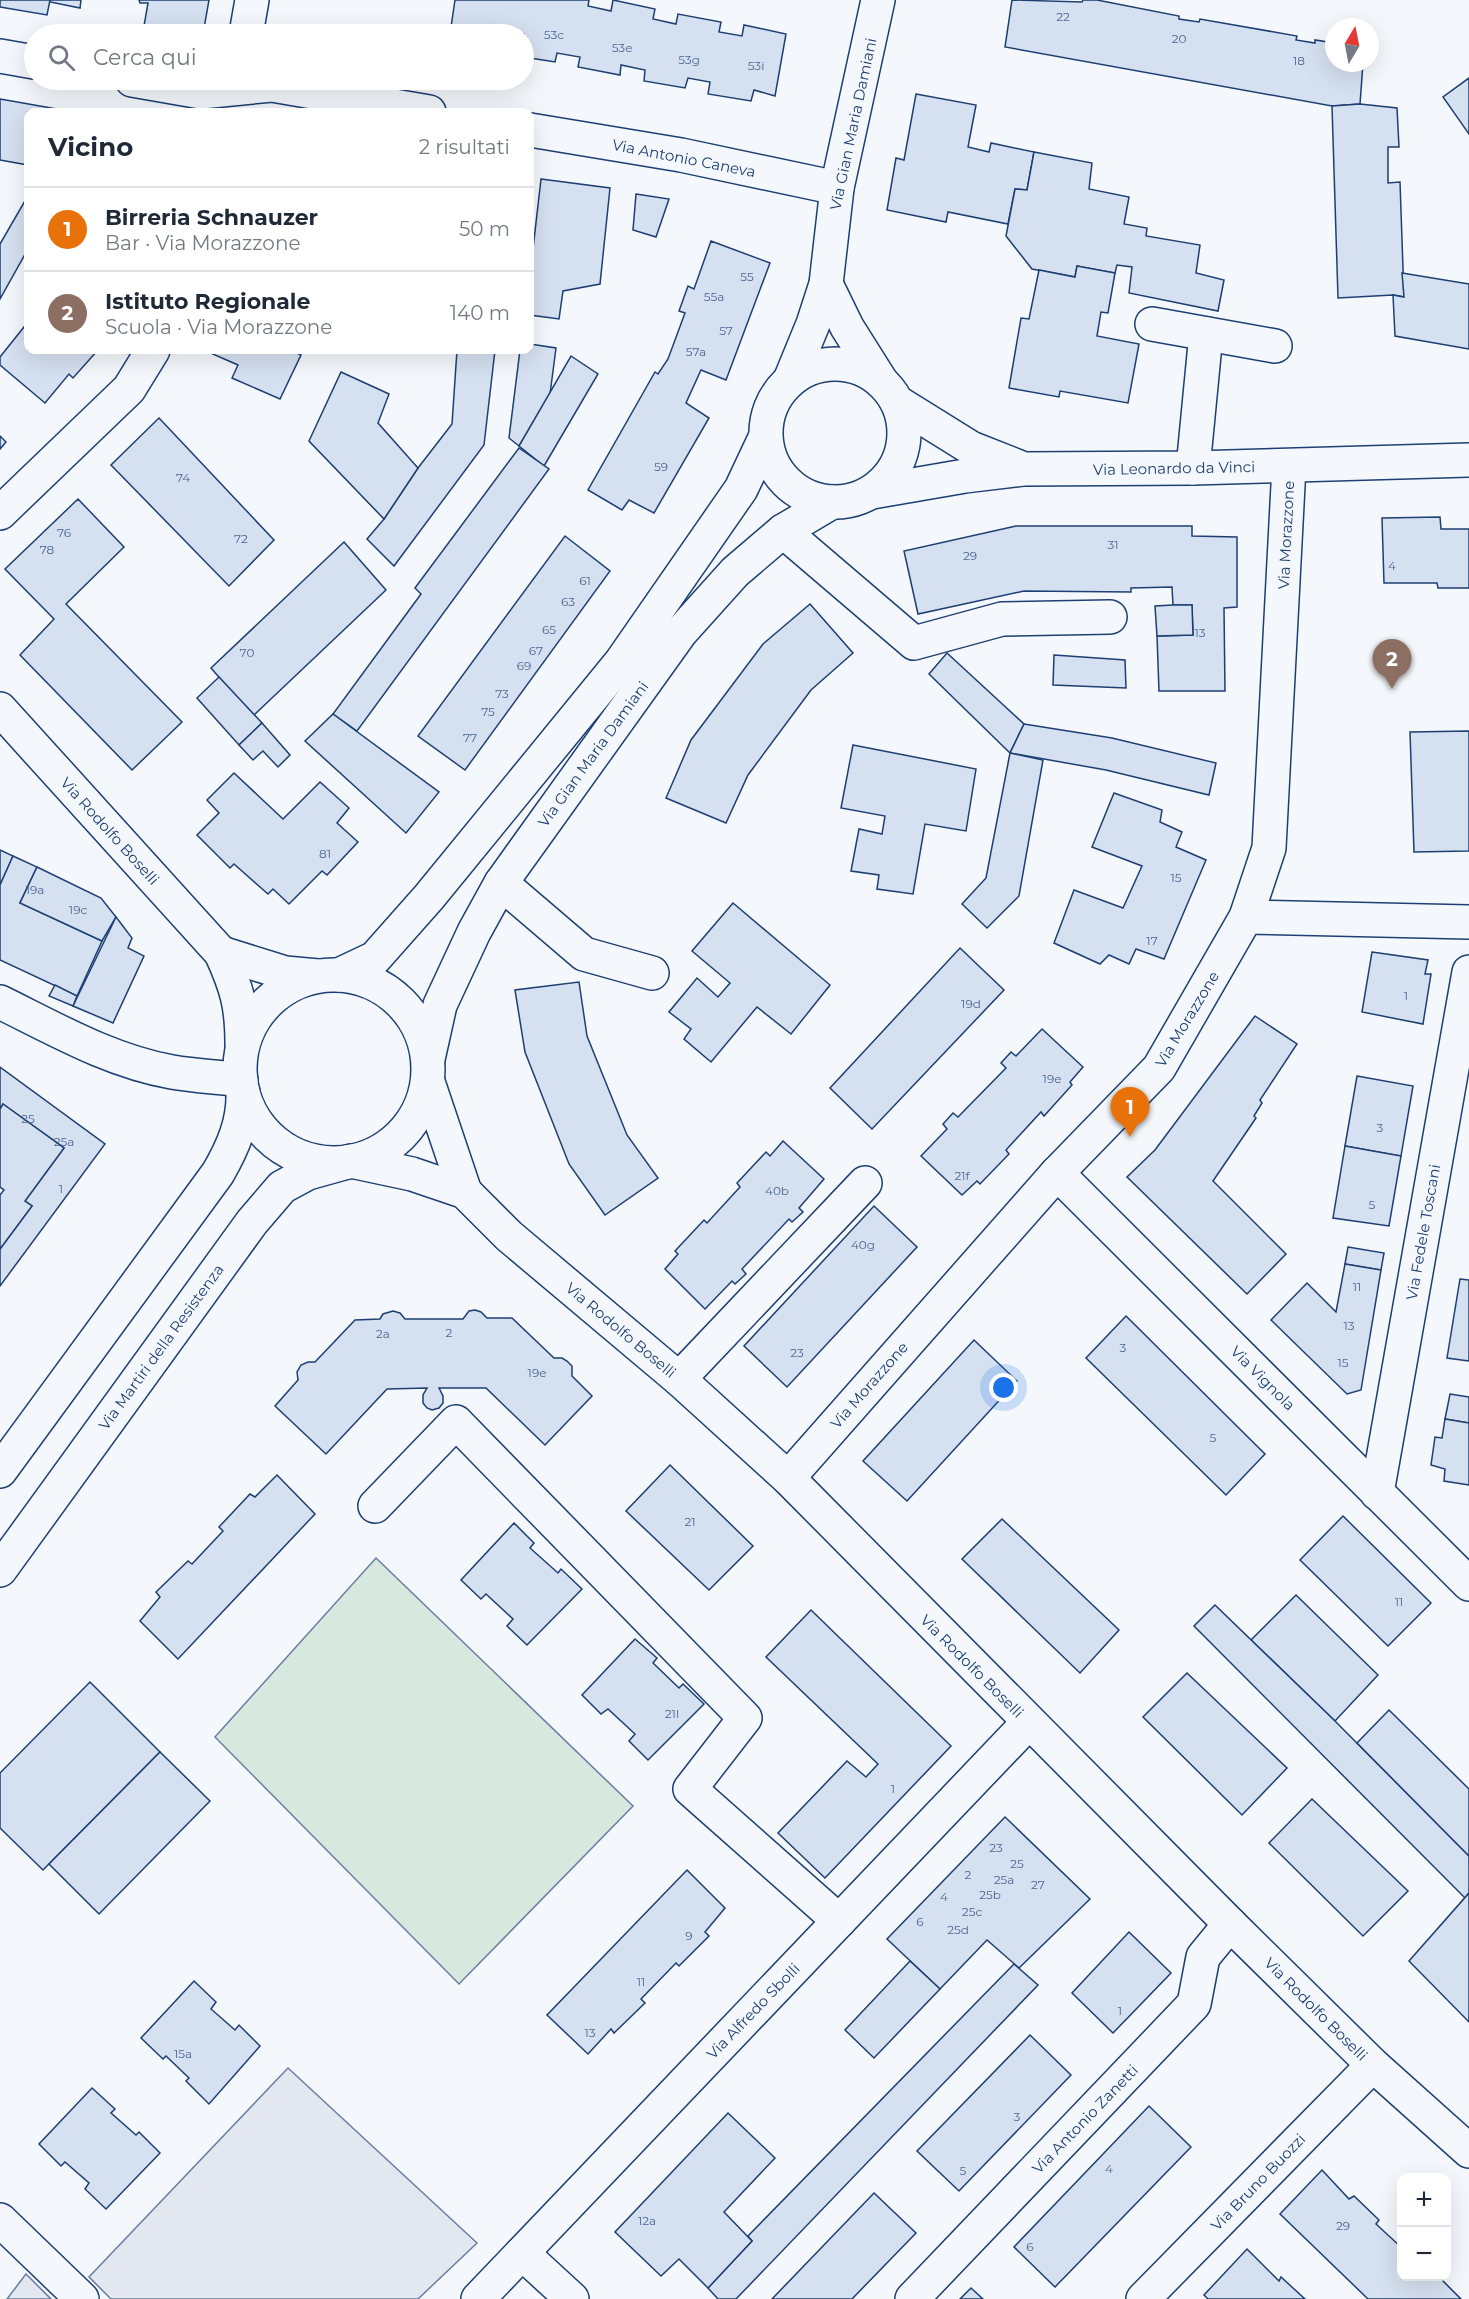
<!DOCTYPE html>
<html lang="it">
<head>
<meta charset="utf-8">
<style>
  :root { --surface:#fff; --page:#f2f2f3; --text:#1f2937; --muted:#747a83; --line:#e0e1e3; --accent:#c62828 }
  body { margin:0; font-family:Montserrat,sans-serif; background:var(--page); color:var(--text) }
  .controls { position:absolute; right:18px; bottom:18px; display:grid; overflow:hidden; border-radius:12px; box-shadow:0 6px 24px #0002 }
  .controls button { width:54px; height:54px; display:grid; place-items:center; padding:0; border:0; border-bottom:2px solid var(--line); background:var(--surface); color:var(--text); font:30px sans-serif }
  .compass { position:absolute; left:1325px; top:18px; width:54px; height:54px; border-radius:50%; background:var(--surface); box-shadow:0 6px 24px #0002; rotate:10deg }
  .you { position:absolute; left:1004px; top:1388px; width:21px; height:21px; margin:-15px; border:4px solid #fff; border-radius:50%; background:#1a73e8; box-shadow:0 0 0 9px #1a73e833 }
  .badge { display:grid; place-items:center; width:39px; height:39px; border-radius:50%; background:var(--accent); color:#fff; font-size:20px; font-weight:700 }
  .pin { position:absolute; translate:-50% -50px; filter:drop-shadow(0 2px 3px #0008) }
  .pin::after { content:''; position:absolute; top:32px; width:21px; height:18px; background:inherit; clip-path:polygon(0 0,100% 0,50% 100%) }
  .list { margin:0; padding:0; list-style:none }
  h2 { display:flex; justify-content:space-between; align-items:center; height:78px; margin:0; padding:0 24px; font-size:26px }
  h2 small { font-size:20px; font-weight:400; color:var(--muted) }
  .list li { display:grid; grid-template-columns:39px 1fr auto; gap:18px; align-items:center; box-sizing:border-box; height:84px; padding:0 24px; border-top:2px solid var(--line) }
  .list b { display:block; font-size:22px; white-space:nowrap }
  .list p { margin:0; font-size:20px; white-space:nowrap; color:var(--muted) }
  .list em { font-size:20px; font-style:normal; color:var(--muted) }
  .icon { flex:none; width:33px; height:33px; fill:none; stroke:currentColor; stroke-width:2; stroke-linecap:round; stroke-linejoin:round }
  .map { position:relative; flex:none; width:1469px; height:2299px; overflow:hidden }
  .search { position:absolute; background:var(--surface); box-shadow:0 6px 24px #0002; left:24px; top:24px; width:510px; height:66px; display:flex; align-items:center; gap:15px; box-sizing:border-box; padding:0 21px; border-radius:33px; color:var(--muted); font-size:22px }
  .panel { position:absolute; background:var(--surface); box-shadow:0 6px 24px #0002; left:24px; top:108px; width:510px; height:246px; border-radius:12px }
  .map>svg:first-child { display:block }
  .green { fill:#d7e8df; stroke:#687fa3; stroke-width:1.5 }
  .parking { fill:#e3e8f0; stroke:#687fa3; stroke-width:1.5 }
  .building { fill:#d5e0f0; stroke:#1d3f73; stroke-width:1.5 }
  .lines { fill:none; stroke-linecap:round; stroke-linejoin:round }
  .minor-casing { stroke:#1d3f73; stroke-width:36 }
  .minor { stroke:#f4f7fb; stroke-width:33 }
  .labels { text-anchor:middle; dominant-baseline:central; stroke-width:4.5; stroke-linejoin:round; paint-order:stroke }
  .number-label { font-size:12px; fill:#4b6792 }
  .street-label { font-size:15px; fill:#1d3f73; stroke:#f4f7fb }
</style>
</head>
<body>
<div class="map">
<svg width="1469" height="2299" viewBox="0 0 1469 2299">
  <rect width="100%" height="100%" fill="#f4f7fb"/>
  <polygon class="green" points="376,1558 633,1806 459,1984 215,1737"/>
  <g class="parking">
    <polygon points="288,2068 477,2243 418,2299 111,2299 89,2277"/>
    <polygon points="26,2274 51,2299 7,2299"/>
  </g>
  <g class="building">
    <polygon points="0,0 50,0 47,15 0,7"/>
    <polygon points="50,0 81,0 80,8 50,2"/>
    <polygon points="139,0 209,0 203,34 188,34 144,26 148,3 140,3"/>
    <polygon points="455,0 589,0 588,6 611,11 613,0 655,9 653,19 676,24 678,14 721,22 719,32 742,36 744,25 786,34 775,96 754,90 751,101 708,94 710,82 688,78 685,88 644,81 645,70 621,65 620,75 578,67 580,57 557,53 555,62 524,57 524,34 450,34"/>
    <polygon points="1012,0 1082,2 1083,0 1097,0 1179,16 1179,19 1199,22 1200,19 1297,36 1296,40 1315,43 1315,40 1334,43 1334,63 1363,63 1360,104 1332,106 1005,47"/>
    <polygon points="1469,78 1469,134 1443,97"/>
    <polygon points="916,94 976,105 968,147 989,152 991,143 1034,152 1027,190 1015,189 1008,224 948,212 946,222 887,210 896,158 904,160"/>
    <polygon points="0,99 74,112 28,112 28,165 0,160"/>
    <polygon points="1360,104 1397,108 1399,147 1388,147 1388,183 1400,182 1404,297 1393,295 1338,298 1332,106"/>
    <polygon points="1034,152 1092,163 1089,189 1129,197 1124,224 1147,228 1146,236 1200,245 1196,273 1224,280 1218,311 1129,293 1132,267 1117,265 1115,273 1077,266 1075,277 1032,269 1006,236 1015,189 1027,190"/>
    <polygon points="541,179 610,188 600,284 563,291 559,319 530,315 530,275"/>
    <polygon points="636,194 669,199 656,237 633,230"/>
    <polygon points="26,199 28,199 28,249 0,299 0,244"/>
    <polygon points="711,241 770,263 726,380 701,370 686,403 709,418 654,513 629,500 622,510 588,490 655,372 658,374 668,359 685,313 679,311 688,286 694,289"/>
    <polygon points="1077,266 1115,273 1108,313 1101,312 1097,336 1139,344 1128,403 1060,391 1059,397 1009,388 1021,318 1029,319 1039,270 1075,277"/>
    <polygon points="1402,273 1469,284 1469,349 1395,336 1393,295 1404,297"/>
    <polygon points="28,322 28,350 98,350 73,378 69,374 45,403 0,365 0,357"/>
    <polygon points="530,344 556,348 550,394 519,446 509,438 520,350 530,350"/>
    <polygon points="209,350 291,350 301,355 280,399 232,378 238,365 208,352"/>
    <polygon points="457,350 495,350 484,445 394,566 367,539 384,519 418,468 452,424"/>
    <polygon points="571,356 598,374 544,466 519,446"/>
    <polygon points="341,372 389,394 378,423 418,468 384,519 309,441"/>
    <polygon points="159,418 274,540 229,586 111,465"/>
    <polygon points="0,436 6,442 0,449"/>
    <polygon points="519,448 549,469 357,731 333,714 421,594 415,588"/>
    <polygon points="78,499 124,547 66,604 182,722 132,770 20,655 54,619 5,569"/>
    <polygon points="1440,517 1441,529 1469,529 1469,588 1438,588 1437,583 1384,583 1382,518"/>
    <polygon points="1016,526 1192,526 1192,536 1237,537 1237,607 1224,608 1225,691 1159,691 1157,636 1193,635 1192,605 1173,605 1172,587 1131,588 1131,592 1024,591 918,614 904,551"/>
    <polygon points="565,536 610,571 465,770 418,736"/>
    <polygon points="344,542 386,590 253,716 211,668"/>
    <polygon points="810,604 853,653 811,690 748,775 726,823 666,798 691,740 763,644"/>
    <polygon points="1173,605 1192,605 1193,635 1157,636 1155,606"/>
    <polygon points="947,653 1024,724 1010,753 929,674"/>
    <polygon points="1054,655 1125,660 1126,688 1053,685"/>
    <polygon points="219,677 262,723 239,745 197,698"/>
    <polygon points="333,714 439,792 406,833 305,741"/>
    <polygon points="262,723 290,755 278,767 263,751 253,760 239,745"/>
    <polygon points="1024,724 1112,738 1216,763 1209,795 1106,770 1010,753"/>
    <polygon points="1469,731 1469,851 1414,852 1410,732"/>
    <polygon points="853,745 976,769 966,831 925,824 913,894 877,889 879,875 851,871 859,829 882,834 885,816 841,808"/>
    <polygon points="1010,753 1043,760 1019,896 987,928 962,904 986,878"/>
    <polygon points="234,773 283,819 320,782 349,808 337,823 358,842 327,875 322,871 289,904 273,889 268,894 234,864 230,868 197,835 219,813 207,800"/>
    <polygon points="1114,793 1162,810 1160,822 1182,832 1176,847 1206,860 1164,959 1136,949 1129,964 1109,955 1100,964 1054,943 1074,890 1123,908 1142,866 1092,847"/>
    <polygon points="0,850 13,856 0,885"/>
    <polygon points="13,856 37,867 20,903 102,941 77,996 0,960 0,885"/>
    <polygon points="37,867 101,898 116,917 102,941 20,903"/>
    <polygon points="733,903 830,985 791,1034 757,1007 711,1062 684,1039 691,1029 669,1012 697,978 718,997 730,983 692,951"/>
    <polygon points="116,917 132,938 128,948 144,956 113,1023 73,1006"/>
    <polygon points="960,948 1004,990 872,1129 830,1088"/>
    <polygon points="1372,952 1428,960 1425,974 1431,974 1423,1024 1362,1012"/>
    <polygon points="579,982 587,1036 627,1135 658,1178 605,1215 569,1164 525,1052 515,990"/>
    <polygon points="55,985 77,996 73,1006 49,996"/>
    <polygon points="1255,1016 1297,1044 1260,1100 1262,1103 1254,1116 1256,1118 1213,1181 1286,1254 1247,1294 1127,1177 1155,1150"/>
    <polygon points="1042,1029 1083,1067 1070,1082 1072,1085 1044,1116 1041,1112 1006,1150 1009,1154 980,1184 977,1181 962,1195 921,1156 947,1129 943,1124 953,1113 958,1117 1006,1068 1001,1063 1011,1052 1016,1056"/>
    <polygon points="0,1067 105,1144 0,1286 0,1249 32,1206 25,1201 64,1148 3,1104 0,1109"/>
    <polygon points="1357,1076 1413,1086 1401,1156 1345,1146"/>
    <polygon points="3,1104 64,1148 25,1201 32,1206 0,1249 0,1195 4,1190 0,1187 0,1109"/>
    <polygon points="783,1141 824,1179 799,1208 803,1212 792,1222 789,1219 742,1269 746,1274 735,1284 732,1281 705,1309 665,1269 678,1254 675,1251 704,1220 707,1223 740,1187 737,1183 766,1152 770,1156"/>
    <polygon points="1345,1146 1401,1156 1389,1226 1333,1218"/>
    <polygon points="874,1206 917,1247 787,1387 744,1346"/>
    <polygon points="1348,1247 1384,1253 1381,1270 1345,1264"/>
    <polygon points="1345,1264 1381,1270 1361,1390 1347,1394 1271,1320 1307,1283 1336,1312"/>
    <polygon points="1460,1279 1469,1280 1469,1361 1447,1358"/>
    <polygon points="475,1310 481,1312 487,1318 512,1318 554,1358 562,1358 567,1361 572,1366 572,1376 592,1396 545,1445 486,1388 439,1388 443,1396 443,1403 439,1408 432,1410 427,1408 423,1403 423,1395 427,1388 387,1389 326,1454 275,1406 298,1380 297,1372 301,1365 308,1362 315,1362 355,1320 380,1319 383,1314 393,1311 400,1313 405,1319 463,1319 469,1311"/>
    <polygon points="1126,1316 1265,1454 1226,1495 1086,1358"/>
    <polygon points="974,1340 1017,1381 907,1501 863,1461"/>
    <polygon points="1450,1394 1469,1397 1469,1423 1445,1419"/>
    <polygon points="1445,1419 1469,1423 1469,1485 1444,1481 1445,1469 1431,1465 1435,1437 1442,1438"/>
    <polygon points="670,1465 753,1546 709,1590 626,1511"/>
    <polygon points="277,1475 315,1514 178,1659 140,1621 160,1597 156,1592 188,1561 192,1564 223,1531 219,1527 250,1494 255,1497"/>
    <polygon points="1343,1516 1431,1603 1388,1646 1300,1560"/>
    <polygon points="1002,1519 1119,1630 1080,1673 962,1559"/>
    <polygon points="514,1523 534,1543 530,1548 558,1573 561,1569 582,1589 527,1645 507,1626 513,1619 486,1594 481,1599 461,1580"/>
    <polygon points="1296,1595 1378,1675 1335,1721 1251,1640"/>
    <polygon points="1215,1605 1335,1721 1469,1856 1469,1893 1465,1898 1194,1626"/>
    <polygon points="811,1610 951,1746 825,1878 778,1833 847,1761 866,1777 878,1764 766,1657"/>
    <polygon points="635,1639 657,1658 653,1663 679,1688 683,1684 704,1704 648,1760 629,1741 635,1734 608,1709 601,1714 582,1695"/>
    <polygon points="1187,1673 1287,1768 1242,1815 1143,1717"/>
    <polygon points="90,1682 160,1752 43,1870 0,1828 0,1773"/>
    <polygon points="1389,1710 1469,1789 1469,1856 1357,1743"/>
    <polygon points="160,1752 210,1801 99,1914 49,1864"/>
    <polygon points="1312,1799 1408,1891 1363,1936 1269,1843"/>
    <polygon points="1005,1817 1090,1899 1019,1968 987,1940 940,1989 887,1939"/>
    <polygon points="687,1870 725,1908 705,1932 709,1936 679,1966 676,1963 641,1999 645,2003 614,2033 611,2029 588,2054 547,2015"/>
    <polygon points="1469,1893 1469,2022 1409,1961"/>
    <polygon points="1129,1932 1171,1973 1113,2033 1072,1993"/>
    <polygon points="910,1961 940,1989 874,2058 845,2030"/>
    <polygon points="1014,1964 1038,1985 736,2299 718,2299 708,2288 752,2241 748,2236"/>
    <polygon points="194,1981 216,2002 211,2009 235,2030 239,2025 260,2046 209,2104 186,2081 189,2078 166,2056 163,2059 141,2038"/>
    <polygon points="1030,2035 1071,2075 959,2191 917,2151"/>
    <polygon points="92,2088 115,2109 111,2113 136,2135 139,2132 160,2153 106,2209 85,2189 89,2183 65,2162 61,2166 39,2144"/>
    <polygon points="1149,2106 1191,2147 1055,2287 1014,2247"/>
    <polygon points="728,2113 775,2158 724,2212 752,2241 708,2288 679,2259 661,2276 615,2232"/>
    <polygon points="1322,2170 1349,2199 1354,2196 1379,2220 1376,2224 1402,2248 1402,2276 1431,2276 1433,2278 1438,2276 1461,2299 1368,2299 1280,2214"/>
    <polygon points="874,2193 916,2233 852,2299 772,2299"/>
    <polygon points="1247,2249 1279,2281 1281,2277 1305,2299 1208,2299 1204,2295"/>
    <polygon points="971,2288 983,2299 960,2299"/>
  </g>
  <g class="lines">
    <defs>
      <g id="minor">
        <polyline points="246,34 252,0"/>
        <polyline points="0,56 34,62"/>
        <polyline points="132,80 201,92 272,85 429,112"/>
        <polyline points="530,130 681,155 837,188"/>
        <polyline points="826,284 847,327 881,381"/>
        <polyline points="1152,324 1275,346"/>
        <circle cx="835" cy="433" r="69"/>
        <polyline points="790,380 813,324 826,284 837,188 878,0"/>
        <polyline points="897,402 971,448 1019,467"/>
        <polyline points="1193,468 1206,334"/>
        <polyline points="872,492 965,476 1024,469 1193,468 1469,460"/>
        <polyline points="0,513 129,389 153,350"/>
        <polyline points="783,531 914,643 1002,619 1110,617"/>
        <path d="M 0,709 L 221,953 C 237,988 242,1006 242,1044"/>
        <polyline points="501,883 584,954 652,973"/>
        <polyline points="1246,917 1469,922"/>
        <polyline points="221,953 285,973 318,976"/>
        <polyline points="339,975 375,958 429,897 621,662 741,489 765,438"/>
        <circle cx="334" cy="1069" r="94"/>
        <path d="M 0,1002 C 55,1029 110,1061 172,1072 C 195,1076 218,1077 241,1080"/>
        <polyline points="428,1059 440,1005 474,932 501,883 681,632 735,572 783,531 832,502"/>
        <polyline points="428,1082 465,1192"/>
        <polyline points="1057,1173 1469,1584"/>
        <polyline points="679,1379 865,1183"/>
        <path d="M 0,1471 L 218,1173 C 233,1147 244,1122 243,1092"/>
        <polyline points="788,1478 1057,1173 1159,1068 1246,917 1269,848 1289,466"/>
        <polyline points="1377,1493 1469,972"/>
        <polyline points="375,1506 456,1422 745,1718 690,1789 839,1921"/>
        <polyline points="0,1570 252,1222 282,1187 308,1173 351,1161 412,1174 465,1192 509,1236 679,1379 788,1478 1230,1924 1373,2065 1469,2151"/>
        <polyline points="0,2220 82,2299"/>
        <polyline points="522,2253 572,2299"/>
        <polyline points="478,2299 1028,1723"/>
        <polyline points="912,2299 1194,2004 1203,1957 1230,1924"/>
        <polyline points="1143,2299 1373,2065"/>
      </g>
    </defs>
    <use href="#minor" class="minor-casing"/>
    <use href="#minor" class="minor"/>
  </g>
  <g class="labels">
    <g class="number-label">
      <text x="1063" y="16">22</text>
      <text x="554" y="34">53c</text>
      <text x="1179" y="38">20</text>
      <text x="622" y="47">53e</text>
      <text x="689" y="59">53g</text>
      <text x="1299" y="60">18</text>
      <text x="756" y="65">53i</text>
      <text x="747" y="276">55</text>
      <text x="714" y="296">55a</text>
      <text x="726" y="330">57</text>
      <text x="696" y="351">57a</text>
      <text x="661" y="466">59</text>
      <text x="183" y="477">74</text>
      <text x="64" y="532">76</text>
      <text x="241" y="538">72</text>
      <text x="1113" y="544">31</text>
      <text x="47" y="549">78</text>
      <text x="970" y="555">29</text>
      <text x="1392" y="565">4</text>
      <text x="585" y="580">61</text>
      <text x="568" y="601">63</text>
      <text x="549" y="629">65</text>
      <text x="1200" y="632">13</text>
      <text x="536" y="650">67</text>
      <text x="247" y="652">70</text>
      <text x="524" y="665">69</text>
      <text x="502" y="693">73</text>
      <text x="488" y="711">75</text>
      <text x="470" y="737">77</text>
      <text x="325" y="853">81</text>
      <text x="1176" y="877">15</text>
      <text x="35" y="889">19a</text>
      <text x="78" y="909">19c</text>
      <text x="1152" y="940">17</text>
      <text x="1406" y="995">1</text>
      <text x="971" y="1003">19d</text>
      <text x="1052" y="1078">19e</text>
      <text x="28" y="1118">25</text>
      <text x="1380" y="1127">3</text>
      <text x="64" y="1141">25a</text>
      <text x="962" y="1175">21f</text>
      <text x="61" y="1188">1</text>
      <text x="777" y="1190">40b</text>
      <text x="1372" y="1204">5</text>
      <text x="863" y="1244">40g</text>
      <text x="1357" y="1286">11</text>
      <text x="1349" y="1325">13</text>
      <text x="449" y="1332">2</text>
      <text x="383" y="1333">2a</text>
      <text x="1123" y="1347">3</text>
      <text x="797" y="1352">23</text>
      <text x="1343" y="1362">15</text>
      <text x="537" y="1372">19e</text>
      <text x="1213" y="1437">5</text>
      <text x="690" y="1521">21</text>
      <text x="1399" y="1601">11</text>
      <text x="672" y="1713">21l</text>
      <text x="893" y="1788">1</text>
      <text x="996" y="1847">23</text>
      <text x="1017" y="1863">25</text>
      <text x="968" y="1874">2</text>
      <text x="1004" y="1879">25a</text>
      <text x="1038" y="1884">27</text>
      <text x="990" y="1894">25b</text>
      <text x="944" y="1896">4</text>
      <text x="972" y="1911">25c</text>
      <text x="920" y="1921">6</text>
      <text x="958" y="1929">25d</text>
      <text x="689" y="1935">9</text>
      <text x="641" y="1981">11</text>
      <text x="1120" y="2010">1</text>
      <text x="590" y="2032">13</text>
      <text x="183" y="2053">15a</text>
      <text x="1017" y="2116">3</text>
      <text x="1109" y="2168">4</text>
      <text x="963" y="2170">5</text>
      <text x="647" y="2220">12a</text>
      <text x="1343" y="2225">29</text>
      <text x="1030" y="2246">6</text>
    </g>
    <g class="street-label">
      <text transform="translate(853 124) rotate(-78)">Via Gian Maria Damiani</text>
      <text transform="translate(684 158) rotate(11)">Via Antonio Caneva</text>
      <text transform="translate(1174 468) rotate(-1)">Via Leonardo da Vinci</text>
      <text transform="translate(1286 535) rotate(-87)">Via Morazzone</text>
      <text transform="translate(593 754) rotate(-54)">Via Gian Maria Damiani</text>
      <text transform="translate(110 831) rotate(48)">Via Rodolfo Boselli</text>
      <text transform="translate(1187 1019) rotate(-59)">Via Morazzone</text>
      <text transform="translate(1423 1232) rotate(-80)">Via Fedele Toscani</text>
      <text transform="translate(621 1330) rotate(40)">Via Rodolfo Boselli</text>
      <text transform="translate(161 1347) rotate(-54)">Via Martiri della Resistenza</text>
      <text transform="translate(1263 1378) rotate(45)">Via Vignola</text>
      <text transform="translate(869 1385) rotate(-49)">Via Morazzone</text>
      <text transform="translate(972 1666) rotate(45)">Via Rodolfo Boselli</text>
      <text transform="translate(1316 2009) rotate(45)">Via Rodolfo Boselli</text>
      <text transform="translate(753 2011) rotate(-46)">Via Alfredo Sbolli</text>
      <text transform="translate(1085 2119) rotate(-46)">Via Antonio Zanetti</text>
      <text transform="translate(1258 2182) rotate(-46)">Via Bruno Buozzi</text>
    </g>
  </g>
</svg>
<div class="controls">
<button>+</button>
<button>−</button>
</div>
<svg class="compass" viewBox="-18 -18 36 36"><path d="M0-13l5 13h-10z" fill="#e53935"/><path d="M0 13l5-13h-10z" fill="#747a83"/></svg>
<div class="you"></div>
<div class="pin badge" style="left:1130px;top:1137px;background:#e8710a">1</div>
<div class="pin badge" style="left:1392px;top:689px;background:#8d6e63">2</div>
<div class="search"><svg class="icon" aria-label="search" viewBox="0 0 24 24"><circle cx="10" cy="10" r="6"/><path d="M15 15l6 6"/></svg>Cerca qui</div>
<section class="panel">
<h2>Vicino<small>2 risultati</small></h2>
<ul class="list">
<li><span class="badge" style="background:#e8710a">1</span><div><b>Birreria Schnauzer</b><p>Bar · Via Morazzone</p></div><em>50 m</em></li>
<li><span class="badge" style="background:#8d6e63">2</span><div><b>Istituto Regionale</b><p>Scuola · Via Morazzone</p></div><em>140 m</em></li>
</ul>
</section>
</div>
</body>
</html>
